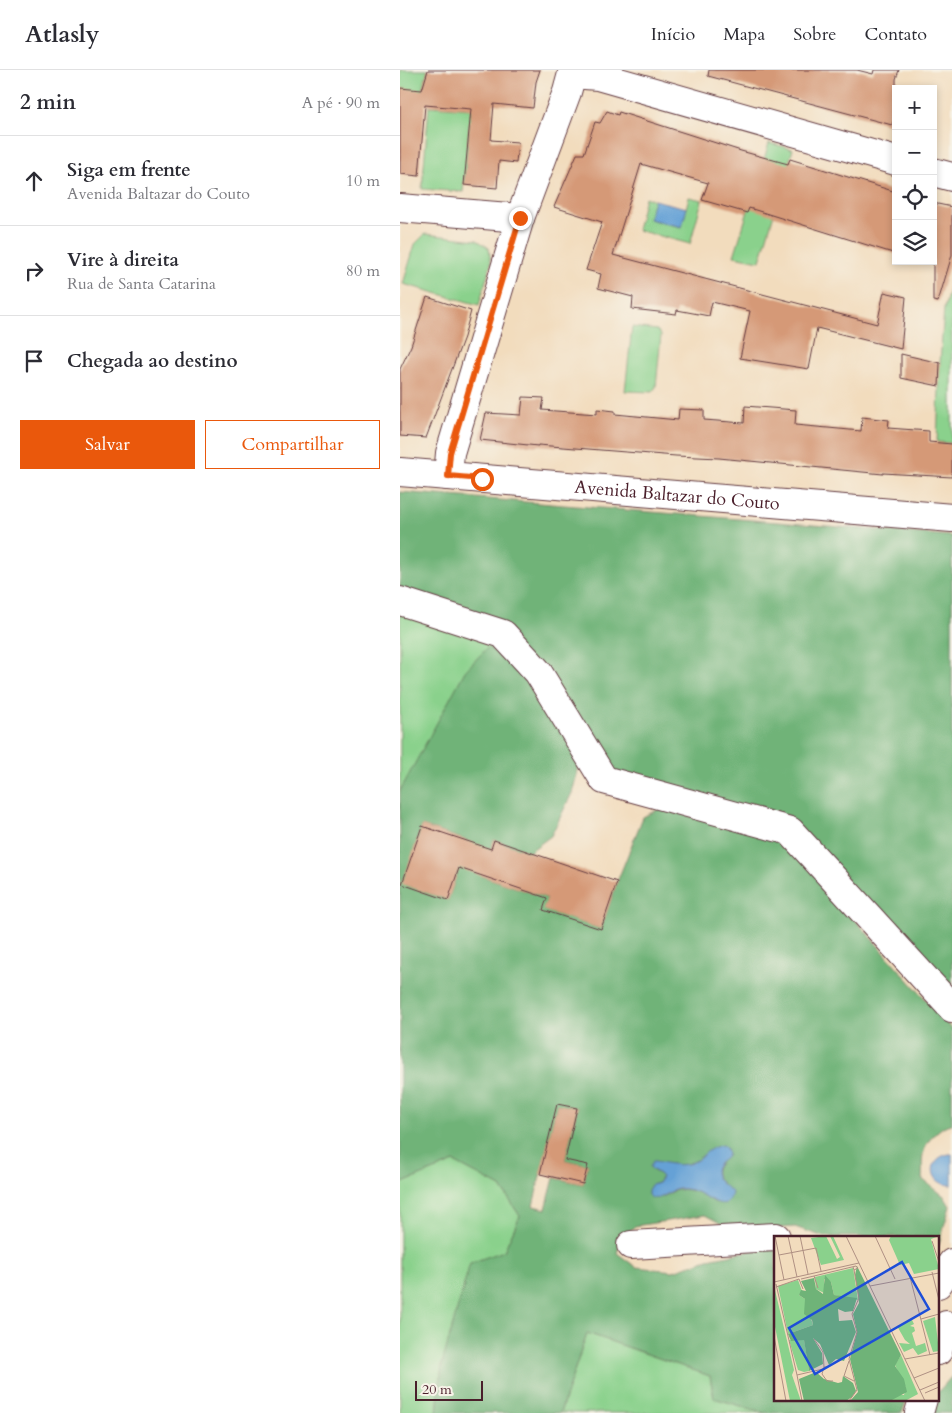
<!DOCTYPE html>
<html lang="pt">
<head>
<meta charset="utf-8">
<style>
  :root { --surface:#fff; --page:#f2f2f3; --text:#2b2b33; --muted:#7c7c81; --line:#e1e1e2; --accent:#ea580c }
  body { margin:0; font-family:Cardo,serif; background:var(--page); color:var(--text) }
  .controls { position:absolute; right:15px; top:15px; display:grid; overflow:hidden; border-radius:0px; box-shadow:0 2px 8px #0003 }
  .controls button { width:45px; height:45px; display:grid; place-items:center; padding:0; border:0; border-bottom:1px solid var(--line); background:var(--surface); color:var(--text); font:25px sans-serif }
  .scale { position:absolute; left:15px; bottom:12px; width:68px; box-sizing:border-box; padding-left:5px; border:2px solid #4a1f2b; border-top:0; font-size:14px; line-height:18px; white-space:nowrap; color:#4a1f2b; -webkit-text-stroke:4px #f7f3e8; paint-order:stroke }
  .stop { position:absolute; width:15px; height:15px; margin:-11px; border:4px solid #ea580c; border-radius:50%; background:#fff }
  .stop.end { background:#ea580c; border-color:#fff; box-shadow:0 1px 5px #0008 }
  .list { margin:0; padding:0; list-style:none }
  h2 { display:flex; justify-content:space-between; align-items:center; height:65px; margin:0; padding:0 20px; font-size:21px }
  h2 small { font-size:16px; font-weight:400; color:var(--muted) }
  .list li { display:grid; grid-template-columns:32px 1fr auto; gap:15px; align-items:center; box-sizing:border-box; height:90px; padding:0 20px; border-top:1px solid var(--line) }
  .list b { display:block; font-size:19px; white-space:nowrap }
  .list p { margin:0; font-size:16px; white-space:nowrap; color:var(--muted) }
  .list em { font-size:16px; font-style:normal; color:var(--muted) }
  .actions { display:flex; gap:10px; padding:15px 20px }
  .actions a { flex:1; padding:11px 0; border:1px solid var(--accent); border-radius:0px; text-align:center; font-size:18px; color:var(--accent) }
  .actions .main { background:var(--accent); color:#fff }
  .icon { flex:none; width:28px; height:28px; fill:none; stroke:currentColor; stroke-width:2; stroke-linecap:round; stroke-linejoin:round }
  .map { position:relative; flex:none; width:552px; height:1343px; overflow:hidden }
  header { display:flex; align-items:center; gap:30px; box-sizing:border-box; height:70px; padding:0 25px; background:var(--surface); border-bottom:1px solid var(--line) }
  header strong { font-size:24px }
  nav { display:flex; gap:28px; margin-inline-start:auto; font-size:18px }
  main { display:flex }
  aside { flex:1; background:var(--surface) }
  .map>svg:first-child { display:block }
  .green { fill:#8ad18c; stroke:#6a785c }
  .forest { fill:#6fb378; stroke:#5c6952; fill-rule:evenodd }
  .water { fill:#65a1d6; stroke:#586080 }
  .building { fill:#d59977 }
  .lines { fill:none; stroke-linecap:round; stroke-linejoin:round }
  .minor-casing { stroke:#633b41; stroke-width:30 }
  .major-casing { stroke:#633b41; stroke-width:30 }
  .minor { stroke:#fff; stroke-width:28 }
  .major { stroke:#fff; stroke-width:28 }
  .route { stroke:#ea580c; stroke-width:6 }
  .labels { text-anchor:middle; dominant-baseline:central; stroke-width:5; stroke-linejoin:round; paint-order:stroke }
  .street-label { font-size:18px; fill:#4a1f2b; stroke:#f7f3e8 }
  .inset-road { fill:none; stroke:#af9083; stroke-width:1 }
  .view { fill:#1d4ed8; fill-opacity:0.15; stroke:#1d4ed8; stroke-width:2.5 }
  .inset-edge { fill:none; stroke:#4a1f2b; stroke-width:2.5 }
</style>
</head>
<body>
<header>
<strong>Atlasly</strong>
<nav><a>Início</a><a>Mapa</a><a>Sobre</a><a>Contato</a></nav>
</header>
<main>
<aside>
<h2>2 min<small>A pé · 90 m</small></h2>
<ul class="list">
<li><svg class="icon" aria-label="ahead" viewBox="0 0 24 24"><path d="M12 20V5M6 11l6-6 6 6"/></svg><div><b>Siga em frente</b><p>Avenida Baltazar do Couto</p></div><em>10 m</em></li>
<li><svg class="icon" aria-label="right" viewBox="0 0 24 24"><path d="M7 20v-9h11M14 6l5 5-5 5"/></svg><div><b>Vire à direita</b><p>Rua de Santa Catarina</p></div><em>80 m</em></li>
<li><svg class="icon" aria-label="arrive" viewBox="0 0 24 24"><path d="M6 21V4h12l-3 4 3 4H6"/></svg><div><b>Chegada ao destino</b></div></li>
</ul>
<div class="actions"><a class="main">Salvar</a><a>Compartilhar</a></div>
</aside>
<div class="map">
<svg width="552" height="1343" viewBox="0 0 552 1343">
  <rect width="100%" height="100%" fill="#f7f3e8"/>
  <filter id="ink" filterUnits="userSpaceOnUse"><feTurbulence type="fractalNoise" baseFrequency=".02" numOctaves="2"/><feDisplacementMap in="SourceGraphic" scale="10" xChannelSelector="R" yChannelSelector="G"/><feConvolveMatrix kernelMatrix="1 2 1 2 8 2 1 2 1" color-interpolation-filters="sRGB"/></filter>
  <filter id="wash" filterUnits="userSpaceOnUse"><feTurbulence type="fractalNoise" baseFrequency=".0096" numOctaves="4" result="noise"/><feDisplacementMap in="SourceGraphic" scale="20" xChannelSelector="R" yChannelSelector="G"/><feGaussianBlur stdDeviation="1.12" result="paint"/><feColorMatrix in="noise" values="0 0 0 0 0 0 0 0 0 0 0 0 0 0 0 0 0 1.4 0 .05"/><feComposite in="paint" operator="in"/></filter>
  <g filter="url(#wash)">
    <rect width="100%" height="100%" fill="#f2dcbd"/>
    <g class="green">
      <polygon points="0,0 28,0 17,35 0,18"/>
      <polygon points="29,36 71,39 63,122 22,119"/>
      <polygon points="369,73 393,79 360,191 334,186"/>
      <polygon points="245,127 254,130 249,149 281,157 289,127 302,130 290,174 237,160"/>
      <polygon points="25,164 77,170 89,178 91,193 79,235 3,214 15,174"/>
      <polygon points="552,209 552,373 537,372 540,293 544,239"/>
      <polygon points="232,257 257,260 261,265 256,317 252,322 225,321"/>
      <polygon points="0,541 92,572 106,584 0,721"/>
      <polygon points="54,1092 101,1117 120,1146 104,1181 42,1294 37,1343 0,1343 0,1114"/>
      <polygon points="187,1263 310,1306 314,1328 365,1343 160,1343"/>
    </g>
    <g class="forest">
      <polygon points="0,422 552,466 552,930 393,752 208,704 145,597 0,524"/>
      <path d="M 87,578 L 106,584 L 133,609 L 181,689 L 172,723 L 151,766 L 129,782 L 94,770 L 82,806 L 147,828 L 144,840 L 201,859 L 217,812 L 243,747 L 261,738 L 385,771 L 552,959 L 552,1054 C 542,1054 526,1071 524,1081 C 521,1088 523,1101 522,1109 L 544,1126 L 550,1136 L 538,1177 L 538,1167 L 424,1167 L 395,1157 L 335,1161 L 305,1145 L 235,1156 L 221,1170 L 217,1183 L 236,1197 L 273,1201 L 308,1189 L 376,1176 L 376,1329 L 507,1329 L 502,1343 L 365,1343 L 314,1328 L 310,1306 L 187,1263 L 160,1343 L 37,1343 L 42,1294 L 70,1193 L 104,1181 L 120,1146 L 101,1117 L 54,1092 L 0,1114 L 0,721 L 65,601 ZM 22,756 L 68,771 L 48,830 L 3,814 ZM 157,1034 L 177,1038 L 165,1090 L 188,1095 L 183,1114 L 154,1108 L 146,1139 L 133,1136 ZM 302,1086 L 321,1092 C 314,1099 314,1106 322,1113 L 316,1133 C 305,1126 291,1117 277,1120 C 272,1121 267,1125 262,1127 L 251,1115 L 258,1113 L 262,1107 L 261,1105 L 252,1100 L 271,1094 L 279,1095 L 287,1094 L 296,1091 Z"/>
      <polygon points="552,1306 552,1343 529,1343 535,1329 538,1329 538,1322"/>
    </g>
    <g class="water">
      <polygon points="254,130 287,138 282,157 249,149"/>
      <path d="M 322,1075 L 326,1078 L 328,1084 C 326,1090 321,1090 317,1096 C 310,1107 325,1116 332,1122 C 328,1148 304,1123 291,1120 C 286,1119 280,1118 275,1120 C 265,1123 258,1134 248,1125 L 248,1120 L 251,1115 L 258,1113 L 262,1107 C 259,1102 253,1102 250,1097 L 253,1091 L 256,1091 C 272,1094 287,1099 301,1087 C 308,1081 312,1077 322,1075 Z"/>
      <path d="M 549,1084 L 552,1084 L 552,1115 C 529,1116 526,1088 549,1084 Z"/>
    </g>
    <g id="blocks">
      <g class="building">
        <polygon points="28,0 140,0 136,12 133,38 94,34 91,70 118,72 116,93 99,91 97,118 64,115 71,39 25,35 19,106 0,104 0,18 22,20"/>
        <polygon points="309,0 457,0 473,4 474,0 499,0 496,9 496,43 492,55 308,6"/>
        <polygon points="207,41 218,45 219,42 341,81 388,94 390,89 496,122 496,184 349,138 347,143 302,130 308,113 241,94 213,185 477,254 484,222 506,227 501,279 417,258 409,299 340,288 350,241 312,232 309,246 277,240 276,244 232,239 233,227 198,218 201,204 186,200 202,152 154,137 177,84 184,84 195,52 200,53"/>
        <polygon points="533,133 552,137 552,185 538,232 533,231"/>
        <polygon points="27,227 71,241 64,267 26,368 0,366 0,299 11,276"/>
        <polygon points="501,284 540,293 539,316 501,308"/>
        <polygon points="123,327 144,328 142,340 197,344 197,339 215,341 215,344 278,350 279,339 304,340 304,350 344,353 345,336 396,340 395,355 461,361 462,347 489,350 488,358 529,361 529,372 552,374 552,407 483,403 483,404 319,388 276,386 138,375 138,376 80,370 86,343 121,345"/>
        <polygon points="22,756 91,779 94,770 217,812 201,859 143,840 147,828 59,798 48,830 2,814"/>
        <polygon points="157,1034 177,1038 165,1090 188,1095 183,1114 140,1104"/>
      </g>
    </g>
  </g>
  <g filter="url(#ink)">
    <use href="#blocks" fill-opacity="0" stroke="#633b41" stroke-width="1"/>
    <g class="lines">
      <defs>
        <g id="minor">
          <polyline points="172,4 198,6 496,91"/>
          <polyline points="533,102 552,107"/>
          <polyline points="0,138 120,148"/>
          <polyline points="48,406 50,383 120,148 167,22 173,0"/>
          <polyline points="0,531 103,564 138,602 204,710 390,761 552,938"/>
          <polyline points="231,1175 376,1167"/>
          <polyline points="538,1214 552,1193"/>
          <polyline points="538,1281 546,1255"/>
          <polyline points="519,1343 523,1329"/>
        </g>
        <g id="major">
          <path id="s1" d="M 0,402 L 552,448"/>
        </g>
      </defs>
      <use href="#minor" class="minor-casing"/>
      <use href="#major" class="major-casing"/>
      <use href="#minor" class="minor"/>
      <use href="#major" class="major"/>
    </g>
  </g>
  <g class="lines" filter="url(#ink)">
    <polyline class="route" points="82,409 48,406 50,383 120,148"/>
  </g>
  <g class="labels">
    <g class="street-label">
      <text stroke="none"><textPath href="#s1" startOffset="278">Avenida Baltazar do Couto</textPath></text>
    </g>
  </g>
  <g transform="translate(374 1166)">
    <rect width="165" height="165" fill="#f2dcbd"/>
    <path d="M 52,0 L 63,23 L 66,21 L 56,0 L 59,0 L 70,24 L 47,29 L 37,2 ZM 117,0 L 165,0 L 157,3 L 165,33 L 140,38 L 135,27 L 126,29 L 115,4 ZM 79,32 L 84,64 L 60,59 L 57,46 L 50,43 L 50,57 L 42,53 L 41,41 ZM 24,44 L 28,55 L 25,59 L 31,63 L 39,89 L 14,98 L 4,50 ZM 0,50 L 20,134 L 18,139 L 27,165 L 16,165 L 0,86 ZM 145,81 L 138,84 L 140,88 L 136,90 L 140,91 L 141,95 L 138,97 L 142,110 L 151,107 L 153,115 L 144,119 L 139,112 L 130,116 L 125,107 L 136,108 L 131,104 L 123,90 ZM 161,81 L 165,115 L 159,116 L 149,85 ZM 30,103 L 35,135 L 30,136 L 24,134 L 15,104 ZM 127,119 L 144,158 L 131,165 L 116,165 L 123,159 L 130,159 L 132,152 L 121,129 Z" fill="#8ad18c"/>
    <path d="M 83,30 L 127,119 L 121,130 L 130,143 L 133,156 L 116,165 L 76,165 L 84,156 L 76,123 L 83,96 L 79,78 L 85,67 L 81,39 ZM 51,39 L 57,46 L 60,59 L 83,62 L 79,75 L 71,76 L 64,73 L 65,85 L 78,84 L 82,96 L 70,125 L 62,123 L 55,129 L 46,108 L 39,102 L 48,117 L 49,128 L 35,135 L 30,104 L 17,105 L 14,98 L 39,89 L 38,84 L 30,78 L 31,63 L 25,59 L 27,54 L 32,55 L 27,45 L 40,42 L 42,53 L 49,58 ZM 42,136 L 50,143 L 64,147 L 68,146 L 69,140 L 79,147 L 82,155 L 78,161 L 72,165 L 30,165 L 25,143 Z" fill="#6fb378"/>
    <path class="inset-road" d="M 1,0 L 10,44M 14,0 L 23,41M 26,0 L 34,38M 72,0 L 151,165M 101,0 L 121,43M 158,5 L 165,26M 5,19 L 42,12 L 47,35M 158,36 L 165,64M 40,40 L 82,30 L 84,32 L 80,34 L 79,31M 136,41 L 156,119M 27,43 L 40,40 L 44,52M 0,46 L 85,27M 2,48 L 23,139M 96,50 L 165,37M 2,51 L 25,43 L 29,53M 147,83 L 165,78M 0,100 L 12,165M 40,103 L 49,116 L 50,131M 131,123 L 165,117M 75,125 L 70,140 L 80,145M 54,131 L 50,131 L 48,138 L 53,145 L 59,145M 140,142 L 165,132M 146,154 L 165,146M 151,157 L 165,151M 28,165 L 23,139 L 49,133M 75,165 L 83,154 L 75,123 L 83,96 L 78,78 L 85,62 L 80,34"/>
    <path class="view" d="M 128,26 L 155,73 L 41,138 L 15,92 Z"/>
    <rect width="165" height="165" class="inset-edge"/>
  </g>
</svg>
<div class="controls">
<button>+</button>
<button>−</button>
<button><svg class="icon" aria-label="locate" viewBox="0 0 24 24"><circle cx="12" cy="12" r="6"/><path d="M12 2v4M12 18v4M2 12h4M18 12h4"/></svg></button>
<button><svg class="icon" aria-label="layers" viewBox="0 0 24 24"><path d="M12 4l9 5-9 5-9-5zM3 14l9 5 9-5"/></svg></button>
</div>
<div class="scale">20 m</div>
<div class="stop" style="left:82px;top:409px"></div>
<div class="stop end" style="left:120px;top:148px"></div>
</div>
</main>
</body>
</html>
